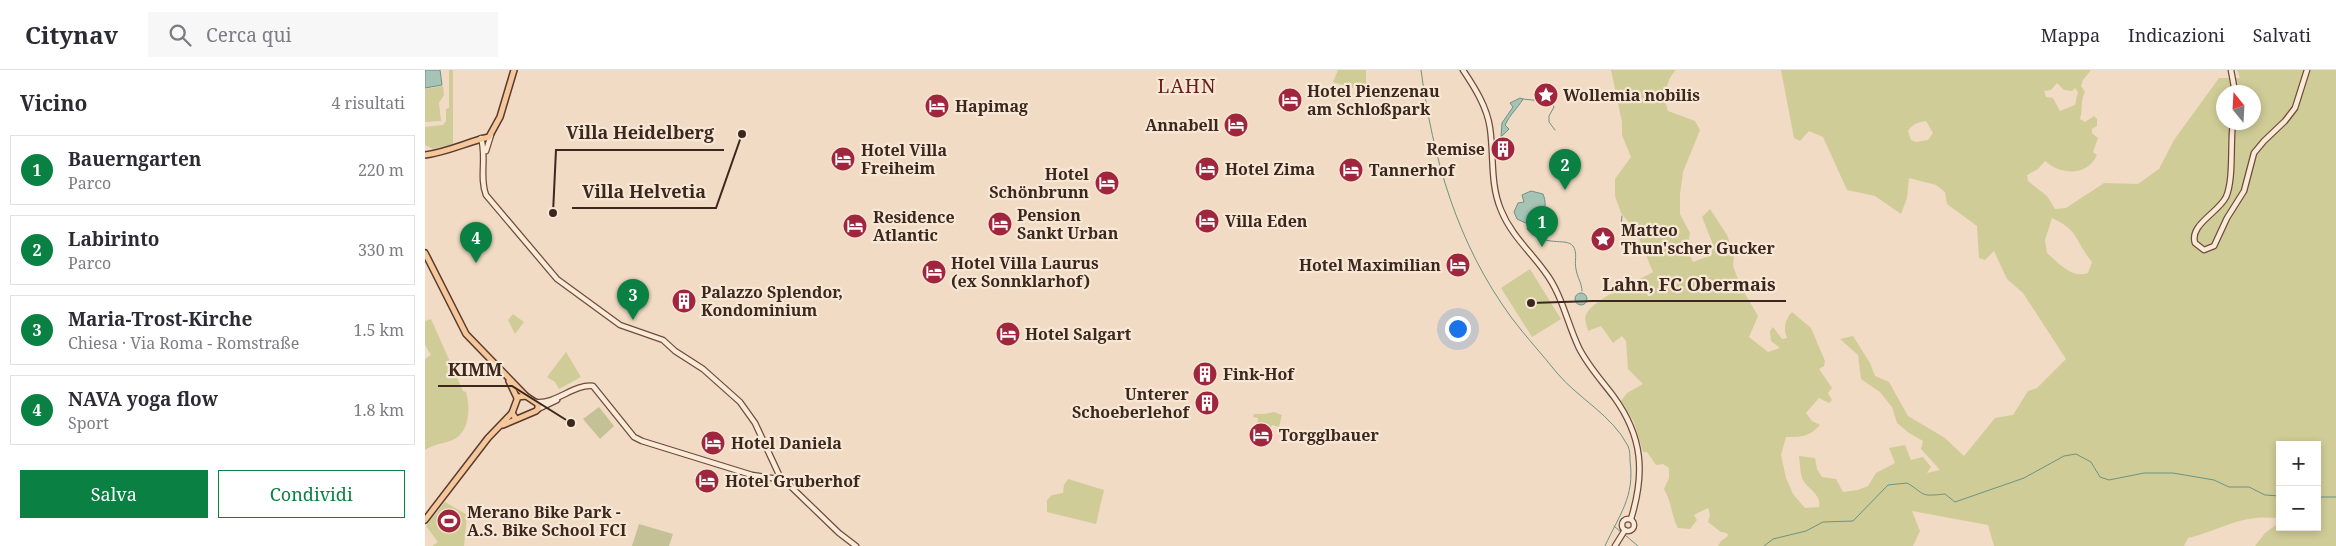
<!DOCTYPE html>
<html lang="it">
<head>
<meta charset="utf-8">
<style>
  :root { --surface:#fff; --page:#f7f7f7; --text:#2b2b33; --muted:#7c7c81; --line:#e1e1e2; --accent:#0b8043 }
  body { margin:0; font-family:"Noto Serif",serif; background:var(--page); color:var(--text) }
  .controls { position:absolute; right:15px; bottom:15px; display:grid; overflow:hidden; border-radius:0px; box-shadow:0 2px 8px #0003 }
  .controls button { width:45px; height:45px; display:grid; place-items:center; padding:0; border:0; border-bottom:1px solid var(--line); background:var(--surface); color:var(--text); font:25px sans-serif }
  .compass { position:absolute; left:1791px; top:15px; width:45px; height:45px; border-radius:50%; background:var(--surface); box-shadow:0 2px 8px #0003; rotate:342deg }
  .you { position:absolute; left:1032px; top:258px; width:18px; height:18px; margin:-12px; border:4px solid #fff; border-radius:50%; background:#1a73e8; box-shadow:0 0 0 8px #1a73e833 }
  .badge { display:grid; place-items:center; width:32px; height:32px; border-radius:50%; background:var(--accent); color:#fff; font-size:16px; font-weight:700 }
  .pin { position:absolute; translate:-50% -41px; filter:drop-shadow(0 1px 2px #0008) }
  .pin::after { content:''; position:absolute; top:26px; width:18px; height:15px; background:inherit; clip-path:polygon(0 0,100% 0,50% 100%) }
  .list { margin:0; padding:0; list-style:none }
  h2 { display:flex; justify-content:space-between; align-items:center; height:65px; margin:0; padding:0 20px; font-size:21px }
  h2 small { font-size:16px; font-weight:400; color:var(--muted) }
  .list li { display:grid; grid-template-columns:32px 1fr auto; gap:15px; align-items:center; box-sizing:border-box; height:70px; margin:0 10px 10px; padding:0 10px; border:1px solid var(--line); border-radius:0px }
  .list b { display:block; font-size:19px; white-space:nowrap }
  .list p { margin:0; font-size:16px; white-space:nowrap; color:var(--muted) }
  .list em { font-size:16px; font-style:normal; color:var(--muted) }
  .actions { display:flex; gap:10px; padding:15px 20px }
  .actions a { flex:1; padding:11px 0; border:1px solid var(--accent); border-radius:0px; text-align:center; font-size:18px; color:var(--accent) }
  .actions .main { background:var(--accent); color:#fff }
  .icon { flex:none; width:28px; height:28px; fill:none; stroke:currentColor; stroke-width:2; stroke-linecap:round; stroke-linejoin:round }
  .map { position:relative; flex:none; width:1911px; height:476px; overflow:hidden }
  header { display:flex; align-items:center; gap:30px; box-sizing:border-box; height:70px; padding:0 25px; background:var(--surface); border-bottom:1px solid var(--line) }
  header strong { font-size:24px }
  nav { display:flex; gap:28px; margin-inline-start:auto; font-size:18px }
  .search { width:350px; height:45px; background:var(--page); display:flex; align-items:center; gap:12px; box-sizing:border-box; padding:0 18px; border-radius:0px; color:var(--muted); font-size:19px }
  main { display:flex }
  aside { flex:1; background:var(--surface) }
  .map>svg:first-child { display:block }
  .green { fill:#d0cc97; fill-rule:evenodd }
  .cemetery { fill:#c4c197 }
  .water { fill:#a6c4b6; stroke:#6c9382 }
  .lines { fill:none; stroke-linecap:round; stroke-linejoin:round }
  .stream { stroke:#6c9382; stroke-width:1 }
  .secondary-casing { stroke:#6e4c3d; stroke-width:7 }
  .primary-casing { stroke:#5a3a2e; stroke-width:8 }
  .secondary { stroke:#fbead8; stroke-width:4.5 }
  .primary { stroke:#f5c89b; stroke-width:5 }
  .labels { text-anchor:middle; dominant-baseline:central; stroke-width:4.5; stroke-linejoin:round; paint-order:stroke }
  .poi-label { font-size:16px; font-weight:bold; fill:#3c271e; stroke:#f7e7d5; text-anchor:start }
  .quarter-label { font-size:19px; letter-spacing:1px; fill:#6b1d1b; stroke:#f7e7d5 }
  .leader { fill:none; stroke:#3c271e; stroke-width:2 }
  .callout-dot { fill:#3c271e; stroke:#f7e7d5; stroke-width:2 }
  .callout-label { font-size:18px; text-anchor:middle; font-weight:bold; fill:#3c271e; stroke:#f7e7d5; stroke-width:4.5; stroke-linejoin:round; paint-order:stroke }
</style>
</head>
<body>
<header>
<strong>Citynav</strong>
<div class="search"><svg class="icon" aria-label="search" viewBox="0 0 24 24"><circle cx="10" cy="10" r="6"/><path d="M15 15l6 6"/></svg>Cerca qui</div>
<nav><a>Mappa</a><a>Indicazioni</a><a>Salvati</a></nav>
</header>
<main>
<aside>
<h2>Vicino<small>4 risultati</small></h2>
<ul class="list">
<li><span class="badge">1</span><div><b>Bauerngarten</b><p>Parco</p></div><em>220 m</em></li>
<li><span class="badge">2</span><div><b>Labirinto</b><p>Parco</p></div><em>330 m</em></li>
<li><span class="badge">3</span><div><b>Maria-Trost-Kirche</b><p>Chiesa · Via Roma - Romstraße</p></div><em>1.5 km</em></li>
<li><span class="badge">4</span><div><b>NAVA yoga flow</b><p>Sport</p></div><em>1.8 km</em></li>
</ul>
<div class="actions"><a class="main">Salva</a><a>Condividi</a></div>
</aside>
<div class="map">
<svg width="1911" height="476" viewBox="0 0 1911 476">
  <rect width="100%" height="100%" fill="#f1dbc4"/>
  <g class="green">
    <polygon points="24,0 28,0 28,74 8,79 0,75 0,57 18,55 21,51 21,39 24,38"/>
    <polygon points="913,0 941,0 941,15 929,15 928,18 908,12"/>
    <path d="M 1186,0 L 1251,0 C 1241,9 1238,29 1243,41 L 1270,51 L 1275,60 L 1258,102 L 1255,124 L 1255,144 L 1265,163 L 1262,179 L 1268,192 L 1287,185 L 1287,172 L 1277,147 L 1285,139 L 1302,165 L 1309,185 L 1308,196 L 1316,217 L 1333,246 L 1324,267 L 1343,282 L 1355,278 L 1346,271 L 1345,261 L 1348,257 L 1357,269 L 1362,268 C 1358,259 1360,249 1367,242 L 1386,258 L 1400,291 L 1399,296 L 1394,299 L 1407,318 L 1403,323 L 1407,330 L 1404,333 L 1394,328 L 1381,343 L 1387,351 L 1395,355 C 1384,367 1377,367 1361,367 L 1356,385 L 1361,408 L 1368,424 L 1380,438 L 1394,437 C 1397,425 1383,419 1378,410 C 1375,404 1375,393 1374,386 L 1390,388 L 1392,399 L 1397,407 L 1411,409 L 1418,422 L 1433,420 L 1443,416 L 1451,403 L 1470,393 L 1464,378 L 1480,375 L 1486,390 L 1498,387 L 1506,397 L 1502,403 L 1515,400 L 1496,379 L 1498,371 L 1484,363 L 1472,353 L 1467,337 L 1455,322 L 1436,309 L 1433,285 L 1415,269 L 1428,266 L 1445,293 L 1450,306 L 1464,312 L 1483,346 L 1520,368 L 1539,386 L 1570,348 L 1588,345 L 1603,321 L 1612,318 L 1641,289 L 1598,223 L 1582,209 L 1569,181 L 1560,190 L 1554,188 L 1552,156 L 1522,134 L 1520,122 L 1511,115 L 1484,108 L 1482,128 L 1476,144 L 1450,126 L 1422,120 L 1398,67 L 1384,61 L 1375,71 L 1369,68 L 1356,0 L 1666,0 L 1658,10 L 1656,16 L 1660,22 C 1655,30 1658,40 1655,49 L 1660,52 L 1669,46 L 1672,49 L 1672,56 L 1667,59 L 1667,63 L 1673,68 L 1668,82 L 1672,85 C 1662,107 1636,105 1620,91 L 1613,99 L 1602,105 L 1603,111 L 1622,126 L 1630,139 L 1641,138 L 1679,113 L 1713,114 L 1734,99 L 1749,70 L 1794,8 L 1815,8 L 1812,0 L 1911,0 L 1911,476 L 1830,476 L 1840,463 L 1855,452 L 1855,457 L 1892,457 L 1892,375 L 1855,375 L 1855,448 C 1847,448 1839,447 1831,448 C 1807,450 1786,463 1763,468 L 1759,476 L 1569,476 L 1563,455 L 1487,441 L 1495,461 L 1488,476 L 1293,476 L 1296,471 L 1303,466 L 1302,463 L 1296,462 L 1283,452 L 1285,445 L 1283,438 L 1269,445 L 1272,450 L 1265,459 L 1253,458 C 1246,446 1247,432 1239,419 L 1244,408 L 1244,398 L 1238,394 L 1231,395 L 1222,382 L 1218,382 L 1209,352 L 1196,331 L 1202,323 L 1218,314 L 1203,299 L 1201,271 L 1197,266 L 1188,273 L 1176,256 L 1163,261 C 1162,256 1158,248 1162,243 C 1169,229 1214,210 1228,202 L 1211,161 L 1196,143 L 1190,126 L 1190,109 L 1206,87 L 1197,65 L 1197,52 ZM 1632,13 L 1639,20 L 1647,21 L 1650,18 L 1653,22 L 1650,35 L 1635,41 L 1628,28 L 1621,27 L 1619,21 L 1626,20 ZM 1798,22 L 1828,22 L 1828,52 L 1798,52 ZM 1501,51 L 1508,63 L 1503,70 L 1491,72 L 1486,70 L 1483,61 C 1487,54 1494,52 1501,51 ZM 1627,148 C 1655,161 1649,170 1667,192 L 1663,203 C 1646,209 1634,193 1622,183 L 1620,170 Z"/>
    <polygon points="18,16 19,25 14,33 16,51 0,52 0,19"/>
    <polygon points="1105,199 1136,249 1107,267 1076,218"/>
    <polygon points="88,244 99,252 90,264 83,250"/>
    <path d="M 6,249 L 38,321 L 41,322 C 46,339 45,367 22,372 C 14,374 8,375 0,380 L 0,289 L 6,285 L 0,275 L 0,251 Z"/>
    <polygon points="141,282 156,307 134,319 130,312 122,307"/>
    <polygon points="849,342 857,345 854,357 847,355 846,358 840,355 832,358 833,348 828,347 829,344 839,344"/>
    <polygon points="643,409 679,420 671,454 622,442 622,430 627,425 638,423 639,415"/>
    <polygon points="20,432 42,445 39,476 7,476 13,472 1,456"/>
  </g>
  <g class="cemetery">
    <polygon points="174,337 189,356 175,369 158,349"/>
    <polygon points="214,454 248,464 244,476 207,476"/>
  </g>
  <g class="water">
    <polygon points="0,0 15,0 17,15 0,18"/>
    <path d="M 1095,28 L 1098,29 C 1092,39 1086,43 1080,55 L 1084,59 L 1076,67 L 1077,53 L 1088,37 L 1085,33 Z"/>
    <path d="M 1106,121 L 1118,124 C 1121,131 1121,140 1117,146 L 1112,147 L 1105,155 L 1092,149 L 1089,142 L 1093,133 L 1099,132 L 1097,125 Z"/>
    <circle cx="1156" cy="229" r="6"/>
  </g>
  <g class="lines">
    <g class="stream">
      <path d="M 996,0 C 1008,89 1032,173 1086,247 C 1100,266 1117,284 1132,303 C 1154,329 1187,345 1203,376 C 1205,380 1205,387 1205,391 C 1210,427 1194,445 1180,476"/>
      <polyline points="1098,29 1126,32 1129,37 1124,46 1124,52 1130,60"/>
      <polyline points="1197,146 1196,156 1200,160"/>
      <path d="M 1103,155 L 1102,159 C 1118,178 1141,167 1148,176 C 1153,183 1149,192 1151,199 C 1152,207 1157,213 1157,221"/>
      <polyline points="1892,427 1911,427"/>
      <polyline points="1189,456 1197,463"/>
      <polyline points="1200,465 1213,476"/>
      <path d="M 1339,476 L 1348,469 L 1381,461 L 1398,452 L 1428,451 L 1463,415 L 1482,413 C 1501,424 1493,427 1520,424 L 1530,432 L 1599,408 L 1639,386 L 1651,384 L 1666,392 L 1675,407 L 1684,410 L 1719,403 L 1748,403 L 1789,410 L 1804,417 L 1824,417 L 1840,425 L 1855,426"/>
    </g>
    <defs>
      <g id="secondary">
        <path d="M 1038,0 C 1050,18 1062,37 1065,58 C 1069,86 1065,114 1076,140 C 1086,165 1105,181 1120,202 C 1137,224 1142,253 1154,278 C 1163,296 1177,311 1189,327 C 1218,367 1220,403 1206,449"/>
        <polyline points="1806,0 1810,22"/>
        <path d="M 1808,52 C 1805,73 1809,109 1801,127 C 1793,143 1764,155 1770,173 L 1779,180 L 1789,176 L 1802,148 L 1819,121 L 1829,83 L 1839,71 L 1860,51 L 1870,38 L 1882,0"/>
        <path d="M 56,68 C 62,87 54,107 61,125 L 132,209 L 195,255 L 238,270 L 250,281 L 278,299 L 315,332 L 330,353 L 356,409"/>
        <polyline points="61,81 66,65"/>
        <path d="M 111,332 C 132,334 148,314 168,316 L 209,367 L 217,371 L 327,405 L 359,410 L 414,463 L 431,476"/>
        <polyline points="113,339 132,330"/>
        <circle cx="1203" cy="455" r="6"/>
        <polyline points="1190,476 1200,460"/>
      </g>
      <g id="primary">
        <path d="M 0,85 C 23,82 42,72 64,67 L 75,47 L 89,0"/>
        <polyline points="0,183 41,264 101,326"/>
        <polyline points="84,311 92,328"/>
        <polyline points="78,355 111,341 113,339 113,334 101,326 93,327 87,343 91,349"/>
        <polyline points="0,450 63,368 87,343"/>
      </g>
    </defs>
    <use href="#secondary" class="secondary-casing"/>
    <use href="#primary" class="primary-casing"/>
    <use href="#secondary" class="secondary"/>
    <use href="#primary" class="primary"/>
  </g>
  <defs>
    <symbol id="sight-disc" viewBox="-11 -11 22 22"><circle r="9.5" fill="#9f263d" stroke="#f7e7d5"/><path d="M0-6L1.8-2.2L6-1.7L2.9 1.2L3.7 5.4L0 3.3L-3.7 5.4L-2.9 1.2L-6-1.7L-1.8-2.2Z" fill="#fff"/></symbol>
    <symbol id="hotel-disc" viewBox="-11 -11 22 22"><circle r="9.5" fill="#9f263d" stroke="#f7e7d5"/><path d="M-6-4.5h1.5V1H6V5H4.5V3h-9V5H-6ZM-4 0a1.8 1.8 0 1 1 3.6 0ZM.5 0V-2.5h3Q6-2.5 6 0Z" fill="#fff"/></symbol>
    <symbol id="building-disc" viewBox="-11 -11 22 22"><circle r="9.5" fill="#9f263d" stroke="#f7e7d5"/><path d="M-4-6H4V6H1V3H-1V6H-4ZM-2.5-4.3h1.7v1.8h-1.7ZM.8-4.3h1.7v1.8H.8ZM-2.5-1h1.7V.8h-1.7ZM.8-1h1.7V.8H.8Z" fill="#fff"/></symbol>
    <symbol id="stadium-disc" viewBox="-11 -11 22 22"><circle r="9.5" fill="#9f263d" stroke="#f7e7d5"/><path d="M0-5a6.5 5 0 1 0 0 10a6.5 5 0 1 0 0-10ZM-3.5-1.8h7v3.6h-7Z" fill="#fff"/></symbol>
  </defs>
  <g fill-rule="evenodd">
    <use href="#sight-disc" x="1107" y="11" width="28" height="28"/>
    <use href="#hotel-disc" x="851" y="16" width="28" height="28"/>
    <use href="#hotel-disc" x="498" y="22" width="28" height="28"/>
    <use href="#hotel-disc" x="797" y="41" width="28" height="28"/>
    <use href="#building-disc" x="1064" y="65" width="28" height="28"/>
    <use href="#hotel-disc" x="404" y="75" width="28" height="28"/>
    <use href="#hotel-disc" x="768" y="85" width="28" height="28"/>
    <use href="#hotel-disc" x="912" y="86" width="28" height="28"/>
    <use href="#hotel-disc" x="668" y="99" width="28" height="28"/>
    <use href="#hotel-disc" x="768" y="137" width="28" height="28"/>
    <use href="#hotel-disc" x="561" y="140" width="28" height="28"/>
    <use href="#hotel-disc" x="416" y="142" width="28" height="28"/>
    <use href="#sight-disc" x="1164" y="155" width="28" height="28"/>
    <use href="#hotel-disc" x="1019" y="181" width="28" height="28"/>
    <use href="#hotel-disc" x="495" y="188" width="28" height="28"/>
    <use href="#building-disc" x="245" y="217" width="28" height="28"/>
    <use href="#hotel-disc" x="569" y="250" width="28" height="28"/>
    <use href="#building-disc" x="766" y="290" width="28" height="28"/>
    <use href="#building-disc" x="768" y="319" width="28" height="28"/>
    <use href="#hotel-disc" x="822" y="351" width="28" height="28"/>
    <use href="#hotel-disc" x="274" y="359" width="28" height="28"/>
    <use href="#hotel-disc" x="268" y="397" width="28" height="28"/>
    <use href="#stadium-disc" x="10" y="437" width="28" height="28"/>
  </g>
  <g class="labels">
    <g class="poi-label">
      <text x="882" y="21">Hotel Pienzenau<tspan x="882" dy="18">am Schloßpark</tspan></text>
      <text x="1138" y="25">Wollemia nobilis</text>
      <text x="530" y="36">Hapimag</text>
      <text x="794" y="55" text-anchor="end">Annabell</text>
      <text x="1060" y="79" text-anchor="end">Remise</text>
      <text x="436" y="80">Hotel Villa<tspan x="436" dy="18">Freiheim</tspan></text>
      <text x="800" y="99">Hotel Zima</text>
      <text x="944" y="100">Tannerhof</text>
      <text x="664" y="104" text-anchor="end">Hotel<tspan x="664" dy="18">Schönbrunn</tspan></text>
      <text x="592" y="145">Pension<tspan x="592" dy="18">Sankt Urban</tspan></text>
      <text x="448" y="147">Residence<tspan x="448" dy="18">Atlantic</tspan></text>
      <text x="800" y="151">Villa Eden</text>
      <text x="1196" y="160">Matteo<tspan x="1196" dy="18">Thun'scher Gucker</tspan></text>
      <text x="526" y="193">Hotel Villa Laurus<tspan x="526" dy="18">(ex Sonnklarhof)</tspan></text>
      <text x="1016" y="195" text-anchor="end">Hotel Maximilian</text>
      <text x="276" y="222">Palazzo Splendor,<tspan x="276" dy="18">Kondominium</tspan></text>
      <text x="600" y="264">Hotel Salgart</text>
      <text x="798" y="304">Fink-Hof</text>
      <text x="764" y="324" text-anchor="end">Unterer<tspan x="764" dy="18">Schoeberlehof</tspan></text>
      <text x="854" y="365">Torgglbauer</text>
      <text x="306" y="373">Hotel Daniela</text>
      <text x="300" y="411">Hotel Gruberhof</text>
      <text x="42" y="442">Merano Bike Park -<tspan x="42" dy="18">A.S. Bike School FCI</tspan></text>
    </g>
    <g class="quarter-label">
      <text x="762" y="16">LAHN</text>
    </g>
  </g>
  <path class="leader" d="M128 143L131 80H299M317 64L291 138H147M1106 233L1167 231H1361M146 353L87 316H13"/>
  <g class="callout-dot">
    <circle cx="128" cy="143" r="5"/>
    <circle cx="317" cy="64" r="5"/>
    <circle cx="1106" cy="233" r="5"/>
    <circle cx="146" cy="353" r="5"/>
  </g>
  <g class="callout-label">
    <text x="215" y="69">Villa Heidelberg</text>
    <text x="219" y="128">Villa Helvetia</text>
    <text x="1264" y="221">Lahn, FC Obermais</text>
    <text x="50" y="306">KIMM</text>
  </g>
</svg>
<div class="controls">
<button>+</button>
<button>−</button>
</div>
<svg class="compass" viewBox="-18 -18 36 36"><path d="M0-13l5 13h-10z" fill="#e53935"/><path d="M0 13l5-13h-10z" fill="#7c7c81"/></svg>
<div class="you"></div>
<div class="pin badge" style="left:1117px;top:177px">1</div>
<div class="pin badge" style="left:1140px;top:120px">2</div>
<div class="pin badge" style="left:208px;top:250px">3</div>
<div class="pin badge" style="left:51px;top:193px">4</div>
</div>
</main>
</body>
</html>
